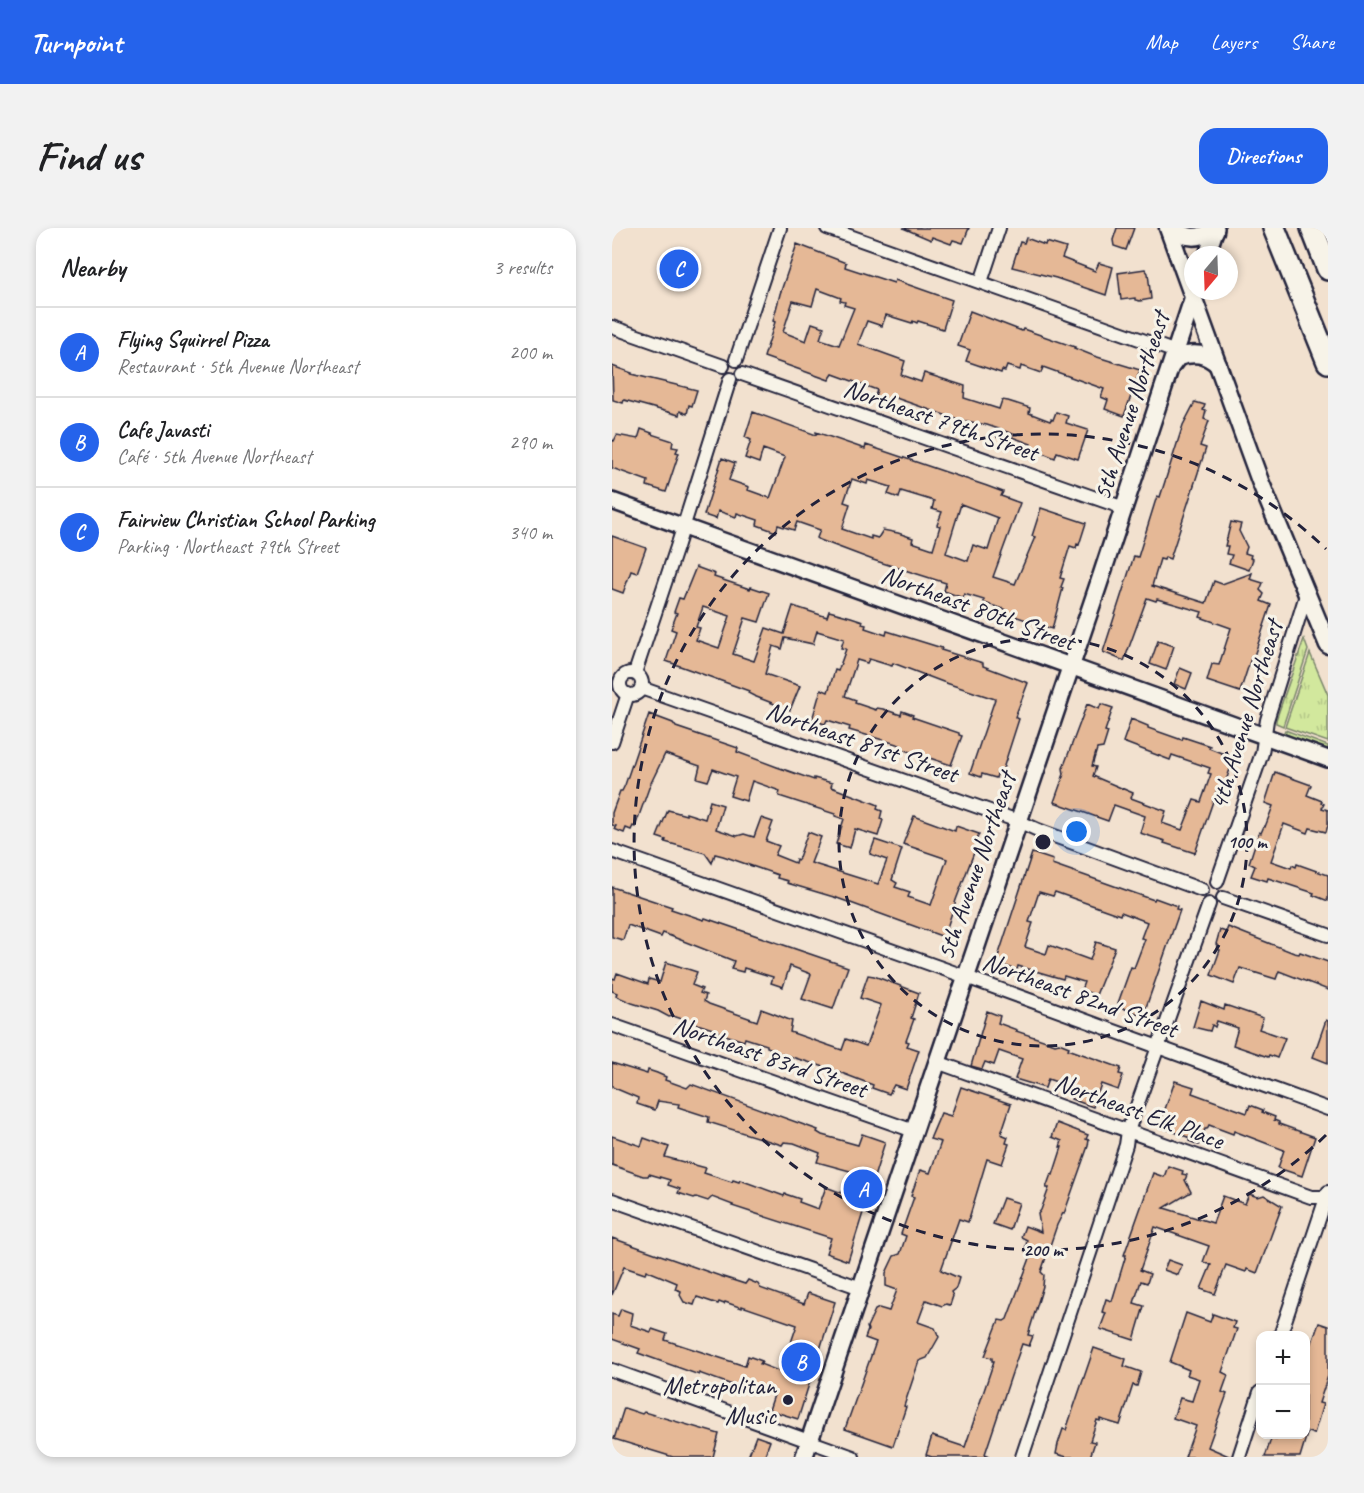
<!DOCTYPE html>
<html lang="en">
<head>
<meta charset="utf-8">
<style>
  :root { --surface:#fff; --page:#f2f2f2; --text:#202124; --muted:#757577; --line:#e0e0e0; --accent:#2563eb }
  body { margin:0; font-family:Caveat,sans-serif; background:var(--page); color:var(--text) }
  .controls { position:absolute; right:18px; bottom:18px; display:grid; overflow:hidden; border-radius:12px; box-shadow:0 3px 9px #0003 }
  .controls button { width:54px; height:54px; display:grid; place-items:center; padding:0; border:0; border-bottom:2px solid var(--line); background:var(--surface); color:var(--text); font:30px sans-serif }
  .compass { position:absolute; left:572px; top:18px; width:54px; height:54px; border-radius:50%; background:var(--surface); box-shadow:0 3px 9px #0003; rotate:199deg }
  .you { position:absolute; left:465px; top:604px; width:21px; height:21px; margin:-15px; border:4px solid #fff; border-radius:50%; background:#1a73e8; box-shadow:0 0 0 9px #1a73e833 }
  .badge { display:grid; place-items:center; width:39px; height:39px; border-radius:50%; background:var(--accent); color:#fff; font-size:20px; font-weight:700 }
  .pin { position:absolute; translate:-50% -50%; border:3px solid #fff; box-shadow:0 2px 6px #0006 }
  .list { margin:0; padding:0; list-style:none }
  h2 { display:flex; justify-content:space-between; align-items:center; height:78px; margin:0; padding:0 24px; font-size:26px }
  h2 small { font-size:20px; font-weight:400; color:var(--muted) }
  .list li { display:grid; grid-template-columns:39px 1fr auto; gap:18px; align-items:center; box-sizing:border-box; height:90px; padding:0 24px; border-top:2px solid var(--line) }
  .list b { display:block; font-size:22px; white-space:nowrap }
  .list p { margin:0; font-size:20px; white-space:nowrap; color:var(--muted) }
  .list em { font-size:20px; font-style:normal; color:var(--muted) }
  .map { position:relative; flex:none; width:716px; height:1229px; overflow:hidden; border-radius:18px }
  header { display:flex; align-items:center; gap:36px; box-sizing:border-box; height:84px; padding:0 30px; background:var(--accent); color:#fff }
  header strong { font-size:28px }
  nav { display:flex; gap:33px; margin-inline-start:auto; font-size:21px }
  .intro { display:flex; align-items:center; justify-content:space-between; box-sizing:border-box; height:144px; padding:0 36px }
  h1 { margin:0; font-size:42px }
  .button { padding:15px 27px; border-radius:18px; background:var(--accent); color:#fff; font-size:21px; font-weight:700 }
  main { display:flex; gap:36px; padding:0 36px }
  aside { flex:1; background:var(--surface); border-radius:18px; box-shadow:0 3px 9px #0003 }
  .map>svg:first-child { display:block }
  .grass { fill:url(#grass-tufts); stroke:#7a856c; stroke-width:1.5 }
  .building { fill:#e5b896; stroke:#22223b; stroke-width:1.5; fill-rule:evenodd }
  .lines { fill:none; stroke-linecap:round; stroke-linejoin:round }
  .minor-casing { stroke:#22223b; stroke-width:16 }
  .tertiary-casing { stroke:#22223b; stroke-width:20 }
  .secondary-casing { stroke:#22223b; stroke-width:21 }
  .motorway-casing { stroke:#22223b; stroke-width:26 }
  .minor { stroke:#f7f3e8; stroke-width:12 }
  .tertiary { stroke:#f7f3e8; stroke-width:15 }
  .secondary { stroke:#f7f3e8; stroke-width:16 }
  .motorway { stroke:#f7f3e8; stroke-width:21 }
  .ring { fill:none; stroke:#22223b; stroke-width:3; stroke-dasharray:10 8 }
  .poi-dot { fill:#22223b; stroke:#f7f3e8; stroke-width:2 }
  .labels { text-anchor:middle; dominant-baseline:central; stroke-width:6; stroke-linejoin:round; paint-order:stroke }
  .street-label { font-size:26px; fill:#22223b; stroke:#f7f3e8 }
  .poi-label { font-size:26px; fill:#22223b; stroke:#f7f3e8; text-anchor:end }
  .centre { fill:#22223b; stroke:#f7f3e8; stroke-width:3 }
  .ring-label { font-size:18px; text-anchor:middle; font-weight:bold; fill:#22223b; stroke:#f7f3e8; stroke-width:6; stroke-linejoin:round; paint-order:stroke }
</style>
</head>
<body>
<header>
<strong>Turnpoint</strong>
<nav><a>Map</a><a>Layers</a><a>Share</a></nav>
</header>
<div class="intro"><h1>Find us</h1><a class="button">Directions</a></div>
<main>
<aside>
<h2>Nearby<small>3 results</small></h2>
<ul class="list">
<li><span class="badge">A</span><div><b>Flying Squirrel Pizza</b><p>Restaurant · 5th Avenue Northeast</p></div><em>200 m</em></li>
<li><span class="badge">B</span><div><b>Cafe Javasti</b><p>Café · 5th Avenue Northeast</p></div><em>290 m</em></li>
<li><span class="badge">C</span><div><b>Fairview Christian School Parking</b><p>Parking · Northeast 79th Street</p></div><em>340 m</em></li>
</ul>
</aside>
<div class="map">
<svg width="716" height="1229" viewBox="0 0 716 1229">
  <defs>
    <pattern id="grass-tufts" width="24" height="20" patternUnits="userSpaceOnUse" patternTransform="scale(1.5)"><rect width="24" height="20" fill="#d2e89d"/><path d="M3 7l-1-3M5 7V3M7 7l1-3M15 17l-1-3M17 17v-4M19 17l1-3" fill="none" stroke="#b4c788"/></pattern>
  </defs>
  <rect width="100%" height="100%" fill="#f2e1cf"/>
  <filter id="ink" filterUnits="userSpaceOnUse"><feTurbulence type="fractalNoise" baseFrequency=".0167" numOctaves="2"/><feDisplacementMap in="SourceGraphic" scale="12" xChannelSelector="R" yChannelSelector="G"/><feConvolveMatrix kernelMatrix="1 2 1 2 8 2 1 2 1" color-interpolation-filters="sRGB"/></filter>
  <g filter="url(#ink)">
    <g class="grass">
      <polygon points="692,411 696,422 671,498 664,495 664,492"/>
      <polygon points="698,425 716,467 716,514 673,499"/>
      <polygon points="673,502 716,518 716,522 671,506"/>
    </g>
    <g class="building">
      <polygon points="291,0 357,0 351,15 341,12 339,16 320,9 319,12"/>
      <polygon points="505,0 522,0 514,22 502,18 501,12"/>
      <polygon points="414,10 433,17 434,14 454,20 450,30 483,43 487,35 501,39 494,67 444,50 400,39 408,14 412,15"/>
      <path d="M 185,16 L 234,35 L 233,39 L 282,55 L 283,52 L 340,72 L 331,101 L 306,93 L 305,95 L 301,93 L 300,95 L 274,87 L 270,98 L 255,93 L 246,116 L 293,133 L 289,147 L 309,154 L 312,145 L 353,158 L 352,170 L 387,181 L 390,172 L 396,173 L 418,180 L 417,185 L 438,193 L 439,191 L 441,192 L 444,184 L 456,188 L 454,195 L 476,202 L 466,231 L 445,224 L 443,230 L 418,220 L 419,216 L 400,209 L 401,206 L 375,197 L 344,191 L 281,169 L 279,174 L 263,168 L 265,162 L 221,146 L 217,152 L 152,129 L 163,94 L 161,93 L 168,66 ZM 205,61 L 229,70 L 228,73 L 233,74 L 232,77 L 242,80 L 227,117 L 208,111 L 212,99 L 200,95 L 194,113 L 171,104 L 181,73 L 200,78 Z"/>
      <polygon points="533,41 536,45 539,71 528,73 523,72 523,70 509,72 506,45"/>
      <polygon points="358,83 410,103 411,101 463,119 462,120 482,128 528,142 512,188 493,181 496,172 489,169 492,161 431,139 429,145 409,138 408,142 395,138 393,143 390,142 389,145 354,133 358,122 346,118"/>
      <polygon points="0,138 20,145 19,146 85,162 80,178 77,177 75,186 68,183 67,187 12,172 11,175 1,172"/>
      <polygon points="583,174 593,177 591,182 594,183 592,191 597,193 588,218 594,220 558,331 553,329 552,332 548,331 540,358 594,375 602,353 610,356 640,345 638,351 651,355 648,362 652,366 649,373 659,377 641,431 639,430 628,464 595,453 600,436 607,437 619,400 588,389 590,384 545,371 544,373 535,370 512,433 491,424 522,328 526,329 545,268 548,269 571,197"/>
      <path d="M 141,184 L 204,207 L 204,204 L 253,221 L 254,217 L 375,258 L 391,264 L 389,268 L 408,275 L 381,349 L 403,356 L 423,309 L 420,308 L 429,280 L 474,295 L 467,317 L 465,316 L 464,320 L 458,318 L 448,350 L 452,351 L 449,359 L 451,360 L 440,401 L 394,385 L 395,382 L 372,375 L 372,372 L 352,366 L 351,370 L 332,363 L 334,355 L 261,332 L 208,312 L 205,310 L 208,302 L 185,294 L 182,302 L 166,297 L 164,304 L 145,297 L 146,292 L 125,285 L 124,289 L 106,283 L 104,291 L 92,287 L 110,230 L 123,235 L 117,252 L 137,259 L 136,262 L 158,270 L 173,229 L 151,221 L 147,235 L 133,230 L 139,212 L 133,209 ZM 240,251 L 255,256 L 256,252 L 279,259 L 276,266 L 287,270 L 289,263 L 322,273 L 320,281 L 330,284 L 325,297 L 328,298 L 321,321 L 300,314 L 301,310 L 286,305 L 271,302 L 266,310 L 259,308 L 259,311 L 230,301 L 238,276 L 232,274 ZM 349,276 L 386,290 L 376,322 L 361,317 L 356,333 L 334,325 Z"/>
      <polygon points="29,201 40,205 39,206 61,213 60,219 66,220 64,224 67,225 54,264 35,258 36,253 0,240 0,212 2,213 5,207 26,211"/>
      <polygon points="619,294 629,296 627,303 635,319 633,325 639,327 638,330 641,331 637,342 617,335 620,327 614,326 616,318 613,318"/>
      <polygon points="0,308 34,320 26,342 25,345 19,343 11,365 0,361"/>
      <path d="M 84,339 L 103,346 L 102,349 L 138,361 L 139,359 L 157,365 L 147,394 L 133,390 L 121,426 L 142,433 L 154,400 L 172,406 L 181,378 L 215,389 L 217,383 L 239,389 L 251,393 L 250,396 L 254,397 L 253,400 L 274,407 L 275,403 L 330,420 L 329,422 L 371,435 L 371,438 L 416,455 L 403,489 L 407,491 L 390,544 L 386,543 L 384,550 L 370,546 L 369,549 L 358,545 L 383,471 L 331,454 L 281,435 L 280,438 L 257,431 L 255,435 L 245,432 L 233,468 L 244,472 L 243,475 L 264,482 L 265,480 L 271,481 L 289,487 L 290,483 L 301,487 L 300,489 L 347,505 L 347,507 L 350,508 L 339,537 L 287,520 L 288,517 L 237,502 L 238,499 L 215,492 L 213,496 L 200,492 L 209,461 L 216,464 L 223,442 L 226,443 L 234,421 L 229,420 L 232,411 L 205,403 L 201,416 L 173,410 L 170,421 L 161,418 L 153,446 L 188,458 L 178,482 L 142,468 L 136,465 L 137,463 L 54,433 L 64,403 L 59,401 L 65,385 L 62,384 L 67,370 L 71,371 ZM 91,379 L 118,388 L 107,420 L 84,412 L 88,400 L 84,399 Z"/>
      <polygon points="546,413 562,418 554,442 538,436"/>
      <polygon points="568,440 580,445 574,461 562,456"/>
      <polygon points="475,476 487,481 489,476 501,480 493,503 496,504 491,520 485,521 480,538 484,539 481,548 521,565 519,570 554,583 550,595 570,602 582,572 589,574 599,546 596,545 598,540 560,527 558,532 511,514 519,491 536,498 536,500 570,512 571,509 598,518 597,520 622,530 611,561 606,559 583,625 552,615 553,613 528,605 533,588 502,577 496,593 442,574 452,546 451,540"/>
      <polygon points="37,486 61,495 64,499 126,520 125,524 165,539 202,552 202,550 220,555 219,559 264,576 266,577 265,581 270,583 268,591 271,592 266,608 243,601 238,620 224,616 232,591 223,588 223,586 167,568 168,563 140,553 134,573 118,568 124,549 101,541 96,553 85,550 88,538 53,526 38,557 23,599 21,598 19,602 14,600 12,605 2,601 4,598 0,597 0,585 8,563 10,563 13,557"/>
      <polygon points="663,544 699,557 695,567 710,573 709,575 712,576 710,580 716,582 716,597 714,604 698,600 696,605 672,596 659,633 679,640 680,637 684,639 685,636 716,647 716,673 701,667 702,665 656,650 655,653 639,648 643,638 637,635 647,604 649,605 652,598 653,599 661,578 653,575"/>
      <polygon points="98,573 111,577 104,601 125,608 132,606 142,609 149,590 161,594 154,613 167,618 163,627 183,635 184,631 186,632 196,604 209,609 199,635 266,656 275,632 258,626 263,612 290,621 280,652 285,655 283,659 298,664 296,669 319,677 335,631 291,616 302,588 343,603 344,598 367,606 364,613 366,614 344,672 332,709 225,670 175,655 176,653 165,650 166,647 111,628 103,626 100,635 93,625 53,614 54,612 45,609 56,582 74,587 74,585 93,591"/>
      <polygon points="420,625 441,632 440,636 542,672 543,670 565,678 564,681 568,682 532,785 527,786 508,779 509,776 506,775 519,739 522,740 533,711 529,710 535,694 509,684 508,687 443,664 441,668 427,664 417,694 421,695 413,719 434,726 437,717 478,732 484,714 503,720 484,767 469,762 472,754 452,748 451,751 406,738 405,742 384,735"/>
      <polygon points="0,659 60,679 59,681 92,692 93,690 236,739 221,781 190,771 199,746 178,738 171,759 159,755 161,749 132,740 131,744 119,741 122,733 51,705 49,709 16,697 11,712 0,709"/>
      <polygon points="616,699 682,725 687,726 688,724 716,734 716,762 667,743 664,751 628,740 622,756 599,747 608,722 605,721 606,717 604,716 608,702 614,704"/>
      <polygon points="54,734 85,744 80,757 90,761 88,765 94,767 92,773 97,776 145,793 149,781 160,785 180,793 178,804 230,822 234,811 254,818 269,777 248,770 256,747 262,748 307,765 299,790 302,791 294,813 297,814 295,818 307,822 294,861 282,857 277,866 260,860 261,857 219,841 160,823 161,821 155,819 155,817 133,810 132,813 107,805 107,803 61,788 57,789 46,783 20,775 4,768 5,765 0,763 0,750 3,751 5,745 36,756 37,751 48,754"/>
      <polygon points="589,773 612,782 613,777 651,790 647,801 673,810 665,830 657,827 656,829 621,817 626,800 605,793 603,799 600,797 598,803 581,799"/>
      <polygon points="375,783 388,788 386,795 405,802 404,803 443,816 447,815 457,819 456,821 509,840 507,846 511,847 506,862 489,856 481,879 459,871 462,860 436,851 433,860 403,851 410,831 387,823 382,837 373,834 370,841 359,838"/>
      <polygon points="714,792 716,793 716,835 701,829"/>
      <polygon points="0,835 35,846 36,842 45,845 54,849 53,852 75,860 79,856 206,902 205,904 210,907 246,917 250,906 273,914 236,1033 214,1025 219,1010 120,978 121,977 100,969 96,973 84,969 82,970 66,965 68,961 56,957 58,952 37,946 36,948 31,948 0,937 0,908 29,918 32,910 57,919 53,929 94,940 92,945 120,954 121,952 127,954 128,952 172,968 173,966 188,971 187,974 206,981 214,959 230,965 238,943 205,934 208,925 182,915 172,914 170,917 96,894 97,889 66,879 67,876 46,873 43,882 25,876 26,870 0,859"/>
      <polygon points="563,853 582,859 580,865 635,885 638,877 651,882 650,884 663,889 662,892 667,894 667,896 703,909 690,948 666,940 672,922 622,903 621,906 597,897 595,901 593,901 587,917 577,913 578,910 547,898"/>
      <polygon points="349,859 399,876 389,906 396,909 394,915 397,916 390,936 375,931 356,994 347,991 329,1042 347,1050 344,1060 339,1064 341,1068 338,1077 334,1076 330,1078 314,1072 306,1094 323,1100 327,1109 315,1130 307,1133 292,1178 294,1179 281,1218 233,1201 264,1114 253,1110 256,1102 255,1099 263,1082 267,1080 277,1083 285,1062 274,1058 274,1045 282,1028 288,1026 294,1008 289,1006 302,969 299,968 308,942 318,945 329,914 318,911 329,885 339,888"/>
      <polygon points="445,895 476,907 474,911 477,912 476,918 452,986 451,985 445,997 429,1044 432,1047 431,1058 416,1107 421,1108 417,1118 410,1116 404,1133 373,1226 376,1227 376,1229 320,1229 314,1227 320,1208 353,1219 382,1133 380,1133 380,1130 373,1128 387,1092 392,1093 395,1091 420,1025 413,1023 415,1012 409,1009 413,998 429,1004 426,986 429,982 437,960 434,960 439,946 441,947 450,919 448,919 450,913 440,909"/>
      <polygon points="556,938 571,943 570,946 575,947 573,952 579,964 552,980 601,995 611,968 633,976 637,966 646,969 652,967 670,978 645,1045 635,1041 634,1044 614,1037 603,1066 589,1061 599,1037 591,1034 597,1018 543,999 528,1042 538,1046 535,1055 529,1053 522,1075 532,1078 522,1112 488,1101 494,1085 490,1084 494,1071 500,1073 514,1027 512,1027 541,945 552,949"/>
      <polygon points="391,970 407,975 398,1002 381,996"/>
      <polygon points="0,1010 108,1048 133,1056 136,1052 146,1056 148,1060 192,1076 196,1065 223,1074 186,1191 157,1182 163,1164 141,1156 137,1163 87,1145 87,1147 26,1125 28,1121 0,1111 0,1086 6,1088 9,1081 20,1085 18,1097 39,1104 40,1101 55,1106 53,1112 133,1138 136,1128 150,1133 148,1136 169,1144 185,1097 130,1078 130,1080 113,1074 112,1076 107,1074 106,1076 85,1069 82,1077 72,1074 68,1067 69,1063 63,1061 65,1055 34,1042 33,1046 12,1039 0,1067"/>
      <polygon points="556,1032 570,1037 566,1047 552,1042"/>
      <polygon points="574,1085 598,1094 601,1086 623,1094 621,1100 625,1101 610,1144 616,1147 610,1164 615,1166 596,1219 619,1229 573,1229 584,1198 561,1190 568,1170 580,1173 587,1151 575,1147 577,1142 558,1134"/>
      <polygon points="707,1095 716,1098 716,1148 707,1175 711,1176 702,1206 693,1203 693,1134"/>
      <polygon points="482,1120 514,1131 512,1138 529,1144 525,1158 521,1157 508,1197 488,1191 488,1193 485,1192 478,1213 483,1214 478,1229 455,1229 444,1226 446,1216 451,1201 454,1202"/>
      <polygon points="12,1180 30,1186 32,1184 107,1206 101,1229 61,1229 2,1211"/>
      <polygon points="666,1206 695,1206 688,1229 653,1229 659,1211 664,1212"/>
      <polygon points="144,1208 158,1213 152,1229 136,1229"/>
    </g>
    <g class="lines">
      <defs>
        <g id="minor">
          <polyline points="215,0 564,124"/>
          <polyline points="369,54 387,0"/>
          <polyline points="0,99 111,138"/>
          <polyline points="124,132 168,0"/>
          <polyline points="130,146 512,280"/>
          <polyline points="23,445 65,319 118,151"/>
          <circle cx="19" cy="456" r="11"/>
          <polyline points="29,460 406,593 426,602 590,662"/>
          <polyline points="0,514 16,466"/>
          <polyline points="0,623 335,742 716,881"/>
          <polyline points="605,654 650,525 655,492 694,367"/>
          <polyline points="611,670 716,707"/>
          <polyline points="0,797 302,903"/>
          <polyline points="325,834 699,969 716,969"/>
          <polyline points="0,972 249,1060"/>
          <polyline points="668,1108 716,964"/>
          <polyline points="0,1142 241,1229"/>
          <polyline points="410,1229 514,917 516,903 597,676"/>
          <polyline points="627,1229 648,1164"/>
        </g>
        <g id="tertiary">
          <polyline points="595,27 604,0"/>
          <polyline points="0,273 716,531"/>
        </g>
        <g id="secondary">
          <polyline points="556,0 648,253 716,417"/>
          <path d="M 558,0 C 575,11 585,11 603,3"/>
          <path d="M 560,137 L 566,129 C 582,124 594,125 606,137"/>
          <polyline points="192,1229 486,358 582,67"/>
        </g>
        <g id="motorway">
          <polyline points="662,0 716,134"/>
          <polyline points="700,0 716,41"/>
        </g>
      </defs>
      <use href="#minor" class="minor-casing"/>
      <use href="#tertiary" class="tertiary-casing"/>
      <use href="#secondary" class="secondary-casing"/>
      <use href="#motorway" class="motorway-casing"/>
      <use href="#minor" class="minor"/>
      <use href="#tertiary" class="tertiary"/>
      <use href="#secondary" class="secondary"/>
      <use href="#motorway" class="motorway"/>
    </g>
  </g>
  <g class="ring">
    <circle cx="431" cy="614" r="204"/>
    <path d="M714 907A408 408 0 1 1 714 321"/>
  </g>
  <circle class="poi-dot" cx="176" cy="1172" r="6"/>
  <g class="labels">
    <g class="street-label">
      <text transform="translate(519 178) rotate(-72)">5th Avenue Northeast</text>
      <text transform="translate(329 192) rotate(19)">Northeast 79th Street</text>
      <text transform="translate(366 380) rotate(20)">Northeast 80th Street</text>
      <text transform="translate(634 487) rotate(-73)">4th Avenue Northeast</text>
      <text transform="translate(250 514) rotate(19)">Northeast 81st Street</text>
      <text transform="translate(364 638) rotate(-71)">5th Avenue Northeast</text>
      <text transform="translate(468 767) rotate(20)">Northeast 82nd Street</text>
      <text transform="translate(158 829) rotate(19)">Northeast 83rd Street</text>
      <text transform="translate(527 883) rotate(20)">Northeast Elk Place</text>
    </g>
    <g class="poi-label">
      <text x="164" y="1157">Metropolitan<tspan x="164" dy="30">Music</tspan></text>
    </g>
  </g>
  <circle cx="431" cy="614" r="9" class="centre"/>
  <g class="ring-label">
    <text x="635" y="620">100 m</text>
    <text x="431" y="1028">200 m</text>
  </g>
</svg>
<div class="controls">
<button>+</button>
<button>−</button>
</div>
<svg class="compass" viewBox="-18 -18 36 36"><path d="M0-13l5 13h-10z" fill="#e53935"/><path d="M0 13l5-13h-10z" fill="#757577"/></svg>
<div class="you"></div>
<div class="pin badge" style="left:251px;top:961px">A</div>
<div class="pin badge" style="left:189px;top:1134px">B</div>
<div class="pin badge" style="left:67px;top:41px">C</div>
</div>
</main>
</body>
</html>
